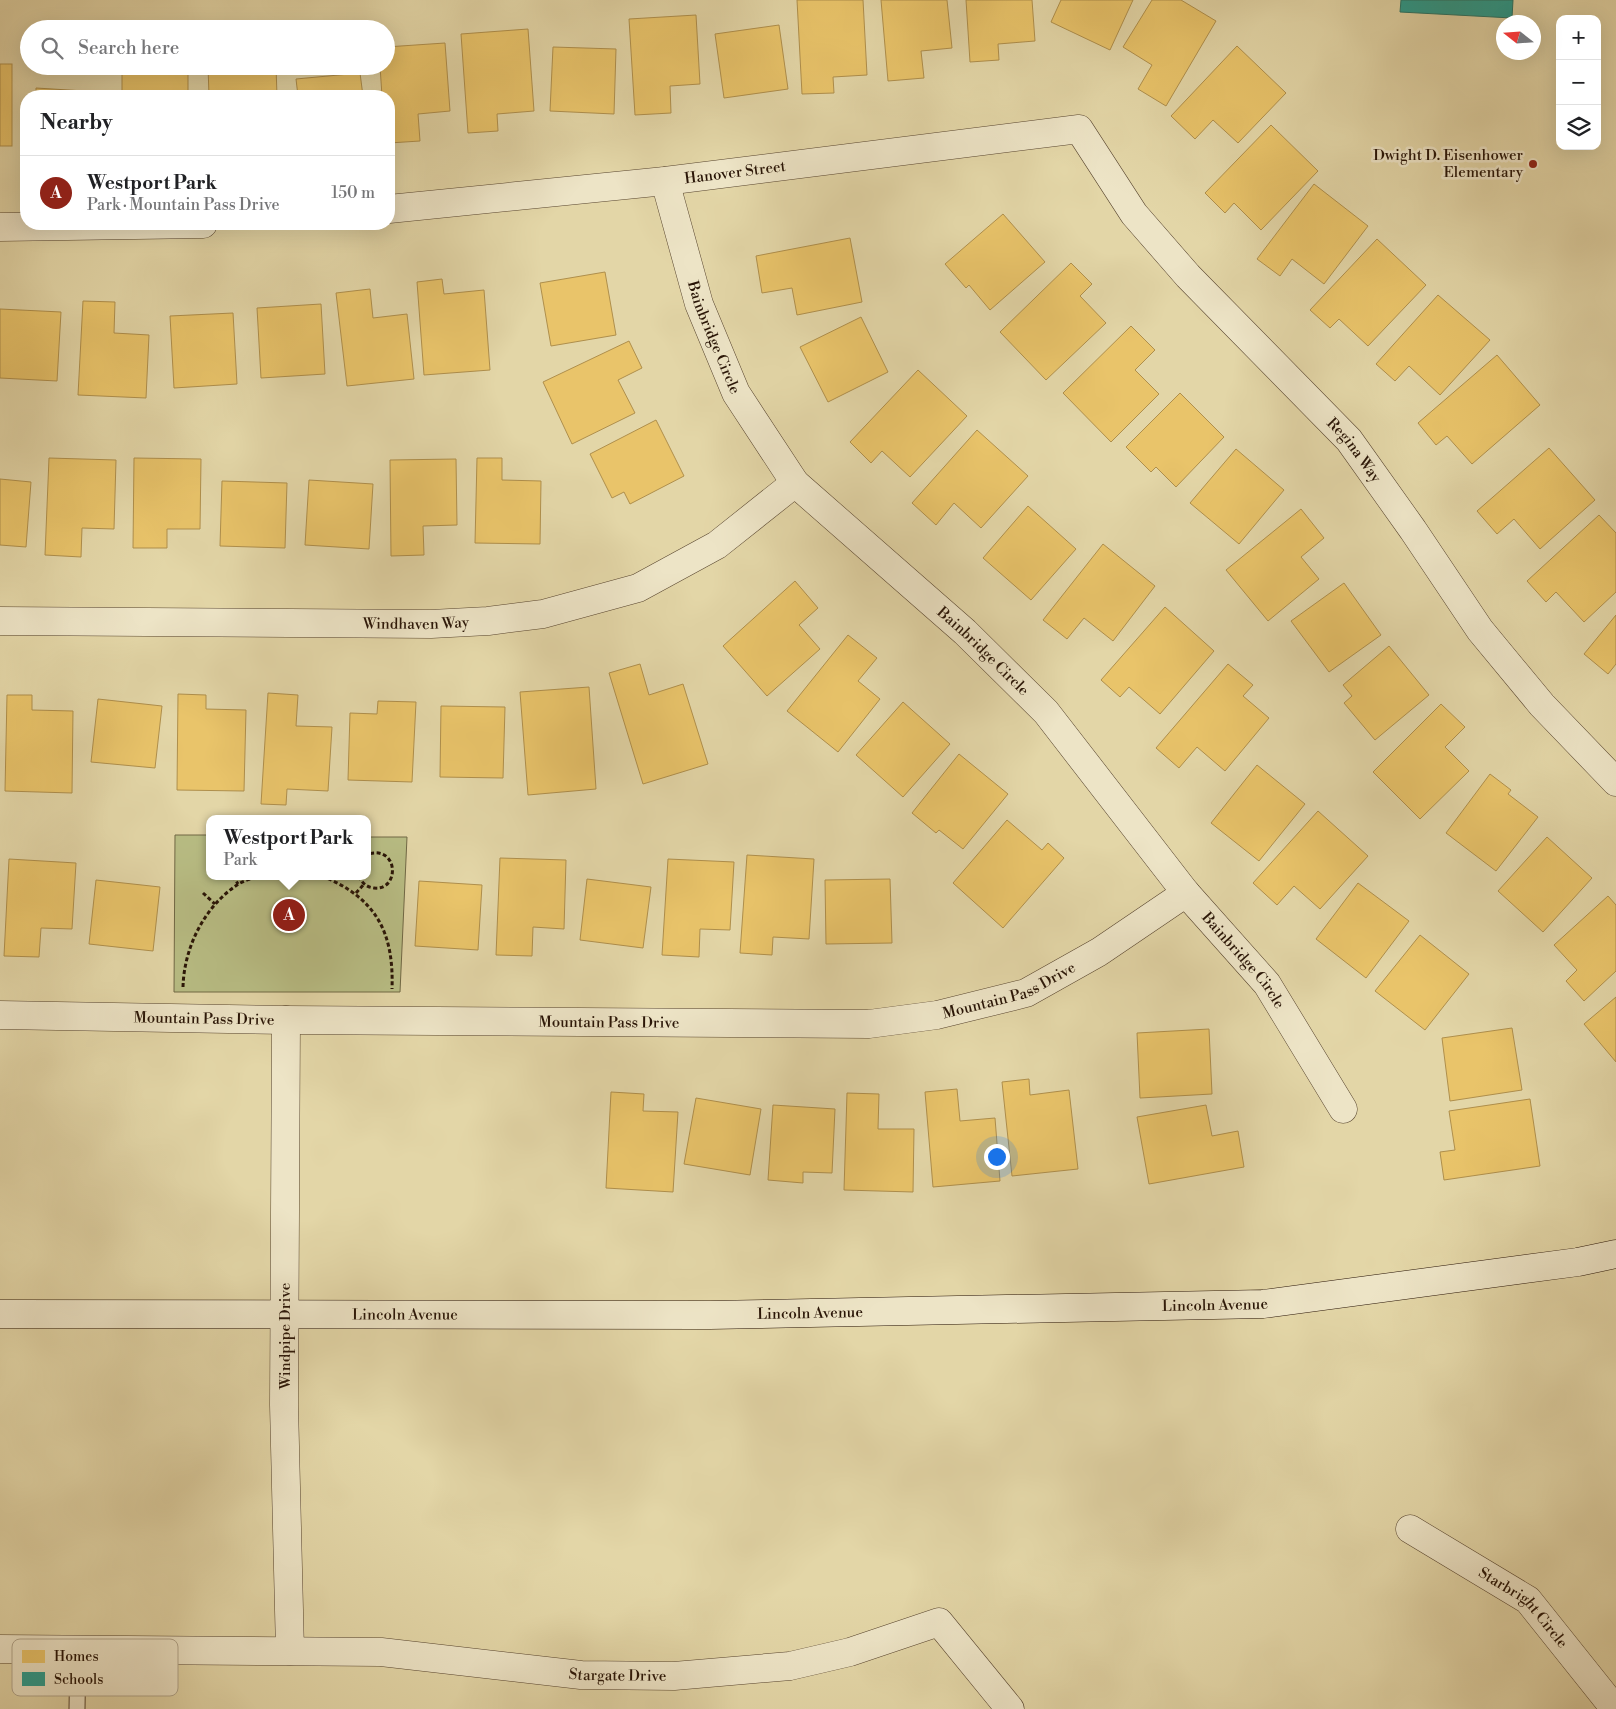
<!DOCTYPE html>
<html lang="en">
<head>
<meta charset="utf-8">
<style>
  :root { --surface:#fff; --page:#f6f6f6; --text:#202124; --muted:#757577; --line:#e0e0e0; --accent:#8f2418 }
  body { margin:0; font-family:"Libre Bodoni",serif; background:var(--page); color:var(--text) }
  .controls { position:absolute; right:15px; top:15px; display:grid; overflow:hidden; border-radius:10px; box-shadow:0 5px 20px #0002 }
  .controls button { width:45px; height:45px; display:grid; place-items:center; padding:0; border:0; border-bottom:1px solid var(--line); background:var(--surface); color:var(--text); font:25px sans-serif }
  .compass { position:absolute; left:1496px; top:15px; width:45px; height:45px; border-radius:50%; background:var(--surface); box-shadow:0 5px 20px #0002; rotate:287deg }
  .you { position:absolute; left:996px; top:1156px; width:18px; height:18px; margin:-12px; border:4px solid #fff; border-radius:50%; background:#1a73e8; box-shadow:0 0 0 8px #1a73e833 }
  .badge { display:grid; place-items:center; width:32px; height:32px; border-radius:50%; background:var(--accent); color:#fff; font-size:16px; font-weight:700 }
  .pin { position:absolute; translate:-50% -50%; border:2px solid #fff; box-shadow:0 1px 5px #0006 }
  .popup { position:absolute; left:206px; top:815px; width:165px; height:65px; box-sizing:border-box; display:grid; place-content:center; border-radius:10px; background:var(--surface); filter:drop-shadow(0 1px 4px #0005); font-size:16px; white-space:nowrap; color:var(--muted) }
  .popup b { font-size:19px; color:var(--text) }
  .popup::after { content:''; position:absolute; left:50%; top:100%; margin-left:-10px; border:10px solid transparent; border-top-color:var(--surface) }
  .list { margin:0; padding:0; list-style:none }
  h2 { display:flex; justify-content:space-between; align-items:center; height:65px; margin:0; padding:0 20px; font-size:21px }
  h2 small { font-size:16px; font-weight:400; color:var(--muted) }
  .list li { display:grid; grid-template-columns:32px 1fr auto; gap:15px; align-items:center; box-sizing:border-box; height:75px; padding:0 20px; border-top:1px solid var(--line) }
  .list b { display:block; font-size:19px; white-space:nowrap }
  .list p { margin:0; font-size:16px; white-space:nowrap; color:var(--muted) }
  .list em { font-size:16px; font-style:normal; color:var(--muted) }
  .icon { flex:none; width:28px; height:28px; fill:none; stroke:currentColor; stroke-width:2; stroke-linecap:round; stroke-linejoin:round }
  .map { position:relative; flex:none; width:1616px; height:1709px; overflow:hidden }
  .search { position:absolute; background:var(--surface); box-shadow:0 5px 20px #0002; left:20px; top:20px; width:375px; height:55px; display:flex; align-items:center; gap:12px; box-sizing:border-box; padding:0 18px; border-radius:28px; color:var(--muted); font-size:19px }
  .panel { position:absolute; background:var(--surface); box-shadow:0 5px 20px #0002; left:20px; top:90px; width:375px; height:140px; border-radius:20px }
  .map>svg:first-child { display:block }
  .green { fill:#b8bd84; stroke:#706845 }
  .homes { fill:#e9c46a; stroke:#af8f4c }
  .schools { fill:#2a9d8f; stroke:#297466 }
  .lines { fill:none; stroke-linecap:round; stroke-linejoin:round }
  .service-casing { stroke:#57442e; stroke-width:17 }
  .minor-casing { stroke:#57442e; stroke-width:29 }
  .secondary-casing { stroke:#281406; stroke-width:29 }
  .path { stroke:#281406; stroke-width:3; stroke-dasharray:4 2.5; stroke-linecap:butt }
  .service { stroke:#ede4c6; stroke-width:15 }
  .minor { stroke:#ede4c6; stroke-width:28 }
  .secondary { stroke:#ede4c6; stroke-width:28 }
  .poi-dot { fill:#8f2418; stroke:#ede4c6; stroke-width:2 }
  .labels { text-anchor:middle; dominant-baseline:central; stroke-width:5; stroke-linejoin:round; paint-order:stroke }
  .poi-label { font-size:15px; fill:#281406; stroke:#ede4c6; text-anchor:end }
  .street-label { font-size:15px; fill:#281406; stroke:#ede4c6 }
  .key { fill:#ede4c6; stroke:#b2a68c; stroke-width:1 }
  .key-label { font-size:14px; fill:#281406 }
</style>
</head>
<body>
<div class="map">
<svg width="1616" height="1709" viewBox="0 0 1616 1709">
  <rect width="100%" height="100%" fill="#e3d6a7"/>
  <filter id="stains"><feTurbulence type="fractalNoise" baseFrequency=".004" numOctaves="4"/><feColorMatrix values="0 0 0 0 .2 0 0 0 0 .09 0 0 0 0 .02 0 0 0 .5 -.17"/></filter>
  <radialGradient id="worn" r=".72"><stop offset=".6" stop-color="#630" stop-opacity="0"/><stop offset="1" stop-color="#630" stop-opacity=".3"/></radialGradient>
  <polygon class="green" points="175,835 210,835 210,876 368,876 368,837 407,837 400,992 174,992"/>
  <g class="homes">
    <polygon points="797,0 863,0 867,75 833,77 834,93 802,94"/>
    <polygon points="881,0 947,0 952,48 921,51 924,78 888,81"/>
    <polygon points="966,0 1032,0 1035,41 998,44 999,60 970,62"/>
    <polygon points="1061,0 1133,0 1110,50 1051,22"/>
    <polygon points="1152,0 1181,0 1216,21 1166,106 1138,89 1152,65 1123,47"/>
    <polygon points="696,15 700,84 670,86 671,113 635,115 629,19"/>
    <polygon points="779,25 788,89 724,98 715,34"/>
    <polygon points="528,29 534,111 497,114 498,131 468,133 461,34"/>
    <polygon points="445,43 450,111 418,114 420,141 389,143 389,96 382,96 380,66 386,66 386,47"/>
    <polygon points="1237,46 1286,93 1238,143 1213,120 1195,139 1171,116"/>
    <polygon points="553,47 616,49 614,114 550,111"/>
    <rect x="0" y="64" width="12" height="82"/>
    <rect x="122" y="66" width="66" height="30"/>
    <polygon points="208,66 276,66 277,96 209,96"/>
    <polygon points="360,73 363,96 298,96 296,79"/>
    <polygon points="36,88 101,92 101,96 36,96"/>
    <polygon points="1271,125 1318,171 1261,230 1234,203 1225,213 1205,193"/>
    <polygon points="1314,184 1368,226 1324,284 1292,259 1280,276 1257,259"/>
    <polygon points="1003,214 1045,262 990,310 969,285 966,288 945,264"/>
    <polygon points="850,238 862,302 797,315 792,288 762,293 756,256"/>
    <polygon points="1377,239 1426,285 1368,346 1339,319 1330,328 1310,310"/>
    <polygon points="1071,263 1092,284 1080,296 1106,323 1046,380 1000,332"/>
    <polygon points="605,272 616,335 551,346 540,283"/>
    <polygon points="442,279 444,294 484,290 490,370 424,375 417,282"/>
    <polygon points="370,289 373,318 407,314 414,379 347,386 336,293"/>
    <polygon points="1438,295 1490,340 1440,395 1409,366 1395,381 1376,364"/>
    <polygon points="83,301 115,302 114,333 149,335 146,398 78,395"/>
    <polygon points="321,304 325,374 261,378 257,308"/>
    <polygon points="0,309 61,312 57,381 0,378"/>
    <polygon points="233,313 237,384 174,388 170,316"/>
    <polygon points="861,317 888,372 828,402 800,347"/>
    <polygon points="1131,326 1155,350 1135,370 1159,394 1111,442 1063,393"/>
    <polygon points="629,341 642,368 618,380 635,413 572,444 543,382"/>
    <polygon points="1497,355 1540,405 1472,464 1447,436 1436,445 1418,423"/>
    <polygon points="918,370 967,416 910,477 882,451 871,463 850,442"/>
    <polygon points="1180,393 1224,437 1176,487 1156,467 1151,472 1126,447"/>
    <polygon points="656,420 684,476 630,504 624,492 612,498 590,454"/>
    <polygon points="977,430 1028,476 981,528 954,503 936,525 912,503"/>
    <polygon points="1549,448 1595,500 1540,549 1514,519 1497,534 1477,511"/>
    <polygon points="1236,449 1284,490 1239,544 1190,503"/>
    <polygon points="49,458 116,460 114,529 82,528 81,557 45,555"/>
    <polygon points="134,458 201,459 200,529 167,529 167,548 133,548"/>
    <polygon points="477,458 502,458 502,480 541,481 540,544 475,543"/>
    <polygon points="456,459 457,525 423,526 424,555 391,556 390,460"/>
    <polygon points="0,479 31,482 26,547 0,545"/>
    <polygon points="309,480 373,484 369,549 305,545"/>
    <polygon points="222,481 287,483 285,548 220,546"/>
    <polygon points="1028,506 1076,549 1031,600 983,558"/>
    <polygon points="1301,509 1324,538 1301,557 1319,579 1268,621 1226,570"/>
    <polygon points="1599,515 1616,533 1616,592 1584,622 1556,592 1546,602 1527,581"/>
    <polygon points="1103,544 1155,586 1113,641 1084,618 1067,639 1043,620"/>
    <polygon points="795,581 818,608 799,625 820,649 767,696 723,646"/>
    <polygon points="1344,583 1381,635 1329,672 1291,621"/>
    <polygon points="1165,607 1214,651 1160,714 1129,687 1120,697 1101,680"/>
    <polygon points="1616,615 1616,664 1608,674 1584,654"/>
    <polygon points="848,635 877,658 858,681 880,699 838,752 787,711"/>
    <polygon points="1389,646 1429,695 1375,740 1344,703 1352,696 1343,685"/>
    <polygon points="640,664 649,695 683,684 708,764 643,784 609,673"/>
    <polygon points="1228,664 1253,685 1243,696 1269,718 1225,771 1197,747 1179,768 1156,748"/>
    <polygon points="589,687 596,789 528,795 520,692"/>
    <polygon points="268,693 298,695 296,726 332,727 328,791 287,789 286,805 261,804"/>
    <polygon points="178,694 206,695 206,709 246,710 244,791 177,790"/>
    <polygon points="7,695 32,695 32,710 73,711 72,793 5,791"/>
    <polygon points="98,699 162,706 155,768 91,762"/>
    <polygon points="378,701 416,702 412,782 348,780 350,713 377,714"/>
    <polygon points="903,702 950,744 903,797 856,755"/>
    <polygon points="1441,704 1465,727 1445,747 1469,771 1420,819 1373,772"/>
    <polygon points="441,706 505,707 503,778 440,777"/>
    <polygon points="959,754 1008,794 963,849 939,830 936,833 912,813"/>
    <polygon points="1257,765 1305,804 1259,861 1211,823"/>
    <polygon points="1490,774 1511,790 1508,794 1538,817 1496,871 1446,833"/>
    <polygon points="1318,811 1368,856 1320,909 1294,886 1277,905 1253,883"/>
    <polygon points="1007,820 1042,850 1048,843 1064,858 1003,928 953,883"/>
    <polygon points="1547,837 1592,878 1543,932 1498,891"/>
    <polygon points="747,855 814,859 809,939 773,937 772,955 740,953"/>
    <polygon points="500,858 566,860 564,929 533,927 532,956 496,955"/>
    <polygon points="9,859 76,863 72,929 41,928 39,957 4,956"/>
    <polygon points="668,859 734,862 730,930 700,929 699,957 662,955"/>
    <polygon points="587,879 651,887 643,948 580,940"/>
    <polygon points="890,879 892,943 826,944 825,880"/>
    <polygon points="96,880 160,887 153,951 89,944"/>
    <polygon points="419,881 482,885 478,950 415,946"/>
    <polygon points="1358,883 1409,921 1366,978 1316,939"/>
    <polygon points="1608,896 1616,905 1616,971 1584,1001 1566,981 1577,970 1554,945"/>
    <polygon points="1420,935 1469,974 1425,1030 1375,991"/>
    <polygon points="1616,997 1616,1062 1584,1024"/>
    <polygon points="1512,1028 1522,1090 1450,1101 1442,1038"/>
    <polygon points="1209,1029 1212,1094 1140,1098 1137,1033"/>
    <polygon points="1029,1079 1030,1095 1069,1090 1078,1169 1012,1176 1002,1082"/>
    <polygon points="957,1089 960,1121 995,1118 1000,1181 933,1187 925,1092"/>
    <polygon points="611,1092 644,1094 643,1111 678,1112 673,1192 606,1188"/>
    <polygon points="847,1093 879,1094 878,1129 914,1129 913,1192 844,1190"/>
    <polygon points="696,1098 761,1109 750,1175 684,1164"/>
    <polygon points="1530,1099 1540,1166 1444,1180 1440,1152 1455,1150 1449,1111"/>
    <polygon points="773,1105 835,1109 832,1173 803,1172 803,1183 768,1180"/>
    <polygon points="1206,1105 1212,1136 1238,1131 1244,1167 1149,1184 1137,1117"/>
  </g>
  <polygon class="schools" points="1401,0 1513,0 1512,18 1400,12"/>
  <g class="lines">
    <defs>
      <polyline id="service" points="77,1709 78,1649"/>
      <g id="minor">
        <path id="s1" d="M 665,181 L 699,304 L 736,393 L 795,483 L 965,632 L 1046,712 L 1186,893 L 1267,984 L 1343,1109"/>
        <path id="s2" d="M 389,209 L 665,181 L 1079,129 L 1134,214 L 1188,276 L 1349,440 L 1413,530 L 1480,630 L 1542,705 L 1616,782"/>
        <polyline points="0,227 203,224"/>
        <path id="s3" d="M 0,621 L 431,624 L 488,621 L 543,614 L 638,588 L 717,545 L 795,483"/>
        <path id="s4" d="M 0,1015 L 286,1020 L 869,1024 L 937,1015 L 1026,993 L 1099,952 L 1186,893"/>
        <polyline points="286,1020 284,1405 290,1651"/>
        <path id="s5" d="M 1410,1529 L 1528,1600 L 1615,1709"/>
        <path id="s6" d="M 0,1649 L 381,1652 L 581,1675 L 674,1676 L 790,1666 L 850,1652 L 939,1622 L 1010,1709"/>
      </g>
      <g id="secondary">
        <path id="s7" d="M 0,1314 L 710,1315 L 1263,1304 L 1578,1262 L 1616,1254"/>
      </g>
    </defs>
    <use href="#service" class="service-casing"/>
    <use href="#minor" class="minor-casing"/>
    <use href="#secondary" class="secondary-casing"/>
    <g class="path">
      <polyline points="233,876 238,884"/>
      <path d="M 322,876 C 376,898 394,932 392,989"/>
      <path d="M 359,876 C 362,883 366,887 374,888 C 400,891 399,845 368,854"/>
      <polyline points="203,893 215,904"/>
      <polyline points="356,893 364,884"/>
      <path d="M 183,987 C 184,948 204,907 237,885 C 244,880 254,878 263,876"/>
    </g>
    <use href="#service" class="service"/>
    <use href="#minor" class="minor"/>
    <use href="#secondary" class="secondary"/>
  </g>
  <circle class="poi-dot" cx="1533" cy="164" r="5"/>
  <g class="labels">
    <g class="poi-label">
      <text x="1523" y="155">Dwight D. Eisenhower<tspan x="1523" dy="17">Elementary</tspan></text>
    </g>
    <g class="street-label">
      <text stroke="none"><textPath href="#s2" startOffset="348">Hanover Street</textPath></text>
      <text stroke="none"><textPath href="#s1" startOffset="164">Bainbridge Circle</textPath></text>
      <text stroke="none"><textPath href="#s2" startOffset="1119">Regina Way</textPath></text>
      <text stroke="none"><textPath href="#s3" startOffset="416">Windhaven Way</textPath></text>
      <text stroke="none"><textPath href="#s1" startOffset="584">Bainbridge Circle</textPath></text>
      <text stroke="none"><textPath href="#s1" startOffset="989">Bainbridge Circle</textPath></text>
      <text stroke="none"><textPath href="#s4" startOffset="1014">Mountain Pass Drive</textPath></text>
      <text stroke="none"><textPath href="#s4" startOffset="204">Mountain Pass Drive</textPath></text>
      <text stroke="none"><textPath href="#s4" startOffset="609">Mountain Pass Drive</textPath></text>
      <text stroke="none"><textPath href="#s7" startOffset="1215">Lincoln Avenue</textPath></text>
      <text stroke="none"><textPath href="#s7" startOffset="405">Lincoln Avenue</textPath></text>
      <text stroke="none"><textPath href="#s7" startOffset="810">Lincoln Avenue</textPath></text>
      <text transform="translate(285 1336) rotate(-90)">Windpipe Drive</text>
      <text stroke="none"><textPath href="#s5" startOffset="139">Starbright Circle</textPath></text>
      <text stroke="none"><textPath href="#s6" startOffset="619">Stargate Drive</textPath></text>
    </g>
  </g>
  <rect x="12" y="1639" width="166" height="57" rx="8" class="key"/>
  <rect x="22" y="1650" width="23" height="13" fill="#e9c46a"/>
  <rect x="22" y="1672" width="23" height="14" fill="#2a9d8f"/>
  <g class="key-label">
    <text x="54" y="1661">Homes</text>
    <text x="54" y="1684">Schools</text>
  </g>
  <rect width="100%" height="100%" filter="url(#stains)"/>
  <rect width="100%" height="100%" fill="url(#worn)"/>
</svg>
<div class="controls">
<button>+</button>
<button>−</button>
<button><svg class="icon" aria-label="layers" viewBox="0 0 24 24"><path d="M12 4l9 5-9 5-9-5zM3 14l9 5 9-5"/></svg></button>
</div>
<svg class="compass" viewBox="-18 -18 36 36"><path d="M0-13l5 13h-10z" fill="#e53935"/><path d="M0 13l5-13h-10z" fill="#757577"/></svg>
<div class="you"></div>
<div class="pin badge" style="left:289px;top:915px">A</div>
<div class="popup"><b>Westport Park</b>Park</div>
<div class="search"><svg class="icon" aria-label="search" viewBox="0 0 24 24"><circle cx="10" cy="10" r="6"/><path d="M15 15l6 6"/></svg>Search here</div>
<section class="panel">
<h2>Nearby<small></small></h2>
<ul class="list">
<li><span class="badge">A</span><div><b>Westport Park</b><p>Park · Mountain Pass Drive</p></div><em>150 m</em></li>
</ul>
</section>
</div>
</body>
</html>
